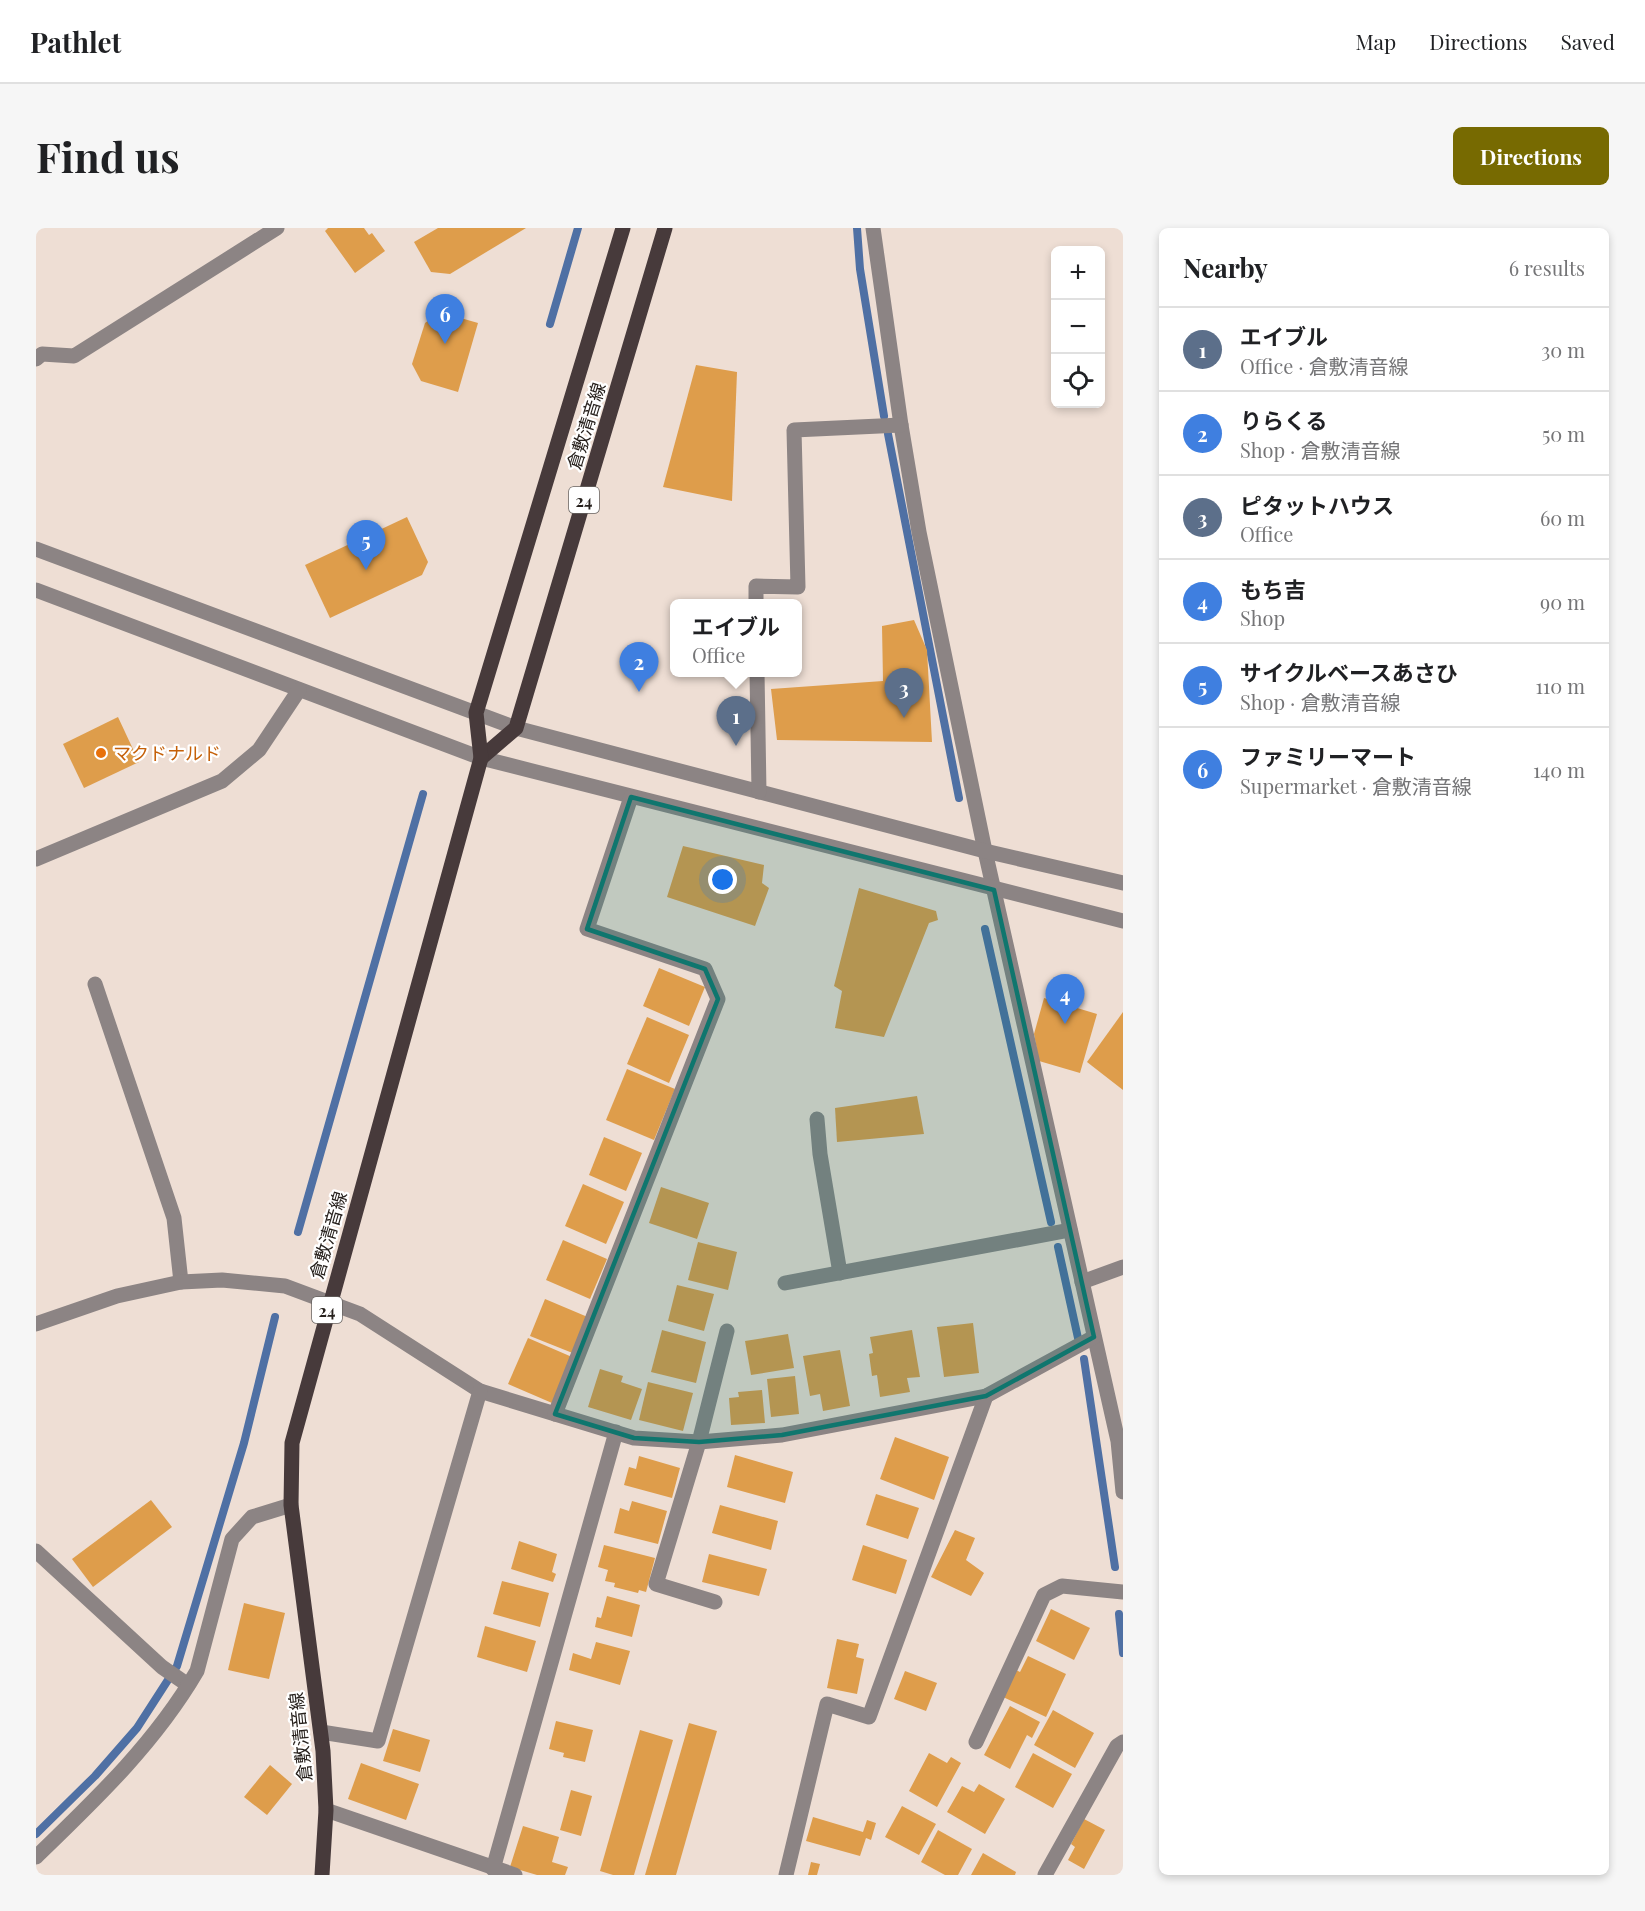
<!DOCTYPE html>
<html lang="en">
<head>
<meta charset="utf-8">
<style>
  :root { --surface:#fff; --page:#f6f6f6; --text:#202124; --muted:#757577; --line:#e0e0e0; --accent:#776a01 }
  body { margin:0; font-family:"Playfair Display","Noto Sans JP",serif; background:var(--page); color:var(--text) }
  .controls { position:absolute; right:18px; top:18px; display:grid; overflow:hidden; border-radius:9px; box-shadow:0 3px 9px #0003 }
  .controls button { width:54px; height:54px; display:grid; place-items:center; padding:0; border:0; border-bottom:2px solid var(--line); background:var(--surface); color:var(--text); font:30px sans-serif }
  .you { position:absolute; left:687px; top:652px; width:21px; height:21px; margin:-15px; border:4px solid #fff; border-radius:50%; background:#1a73e8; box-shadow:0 0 0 9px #1a73e833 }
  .badge { display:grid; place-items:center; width:39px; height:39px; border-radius:50%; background:var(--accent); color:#fff; font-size:20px; font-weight:700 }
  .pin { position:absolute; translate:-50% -50px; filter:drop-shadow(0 2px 3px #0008) }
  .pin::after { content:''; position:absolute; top:32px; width:21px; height:18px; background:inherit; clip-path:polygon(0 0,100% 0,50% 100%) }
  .popup { position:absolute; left:634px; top:371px; width:132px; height:78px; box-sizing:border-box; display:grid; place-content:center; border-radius:9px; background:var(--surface); filter:drop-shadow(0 2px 4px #0005); font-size:20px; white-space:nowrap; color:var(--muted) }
  .popup b { font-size:22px; color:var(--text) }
  .popup::after { content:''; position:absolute; left:50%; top:100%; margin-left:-12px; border:12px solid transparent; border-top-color:var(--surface) }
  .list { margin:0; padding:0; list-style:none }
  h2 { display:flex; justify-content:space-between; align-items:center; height:78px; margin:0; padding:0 24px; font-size:26px }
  h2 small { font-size:20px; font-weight:400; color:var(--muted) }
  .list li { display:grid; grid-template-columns:39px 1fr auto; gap:18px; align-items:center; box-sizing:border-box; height:84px; padding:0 24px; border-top:2px solid var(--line) }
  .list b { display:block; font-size:22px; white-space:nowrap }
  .list p { margin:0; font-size:20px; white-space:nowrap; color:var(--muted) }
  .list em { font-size:20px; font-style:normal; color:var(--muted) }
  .icon { flex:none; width:33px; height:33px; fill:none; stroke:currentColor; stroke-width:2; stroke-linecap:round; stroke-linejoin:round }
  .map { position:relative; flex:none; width:1087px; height:1647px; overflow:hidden; border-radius:9px }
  header { display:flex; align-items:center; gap:36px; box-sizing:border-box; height:84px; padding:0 30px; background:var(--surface); border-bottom:2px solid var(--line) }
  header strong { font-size:28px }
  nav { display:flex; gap:33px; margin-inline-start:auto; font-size:21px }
  .intro { display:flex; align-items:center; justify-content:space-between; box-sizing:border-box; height:144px; padding:0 36px }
  h1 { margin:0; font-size:42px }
  .button { padding:15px 27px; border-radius:9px; background:var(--accent); color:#fff; font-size:21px; font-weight:700 }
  main { display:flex; gap:36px; padding:0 36px }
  aside { flex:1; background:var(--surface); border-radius:9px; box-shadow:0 3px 9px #0003 }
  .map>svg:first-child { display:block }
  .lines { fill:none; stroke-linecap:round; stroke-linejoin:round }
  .stream { stroke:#4f70a4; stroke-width:8 }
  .building { fill:#de9d4b }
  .minor { stroke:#8c8484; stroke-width:15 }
  .major { stroke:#473a3b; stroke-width:15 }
  .marked { fill:#0f766e; fill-opacity:0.2; stroke:#0f766e; stroke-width:4.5; stroke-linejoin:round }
  .food-dot { fill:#e8710a; stroke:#fff; stroke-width:2 }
  .labels { text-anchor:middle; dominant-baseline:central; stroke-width:4.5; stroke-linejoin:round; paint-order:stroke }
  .shield { fill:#fff; stroke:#676360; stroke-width:1.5 }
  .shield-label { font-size:16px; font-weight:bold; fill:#26201c }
  .street-label { font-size:18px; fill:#26201c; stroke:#fff }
  .food-label { font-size:18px; fill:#c56008; stroke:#fff; text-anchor:start }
</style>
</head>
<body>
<header>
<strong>Pathlet</strong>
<nav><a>Map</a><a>Directions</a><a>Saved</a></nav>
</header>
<div class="intro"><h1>Find us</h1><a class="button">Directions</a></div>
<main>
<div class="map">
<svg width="1087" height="1647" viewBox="0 0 1087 1647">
  <rect width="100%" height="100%" fill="#eeded4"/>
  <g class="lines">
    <g class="stream">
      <polyline points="821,0 824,41 848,188"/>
      <polyline points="514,96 542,0"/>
      <polyline points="852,206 923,570"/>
      <polyline points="949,701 1015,994"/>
      <polyline points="262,1004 387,566"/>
      <polyline points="1022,1019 1042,1110"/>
      <polyline points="1048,1131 1079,1339"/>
      <polyline points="1083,1386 1087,1425"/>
      <polyline points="0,1606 59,1548 101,1500 141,1438 208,1215 239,1089"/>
    </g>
  </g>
  <g class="building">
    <polygon points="292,0 328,0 333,7 336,5 349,23 319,45 289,3"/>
    <polygon points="402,0 490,0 414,46 395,44 378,14"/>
    <polygon points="404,84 442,95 422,164 385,153 376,136 389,95"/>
    <polygon points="660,137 701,144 696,273 627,259"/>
    <polygon points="371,289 392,334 386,347 294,390 269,337"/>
    <polygon points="878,392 891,422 896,514 741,512 735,461 847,453 846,398"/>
    <polygon points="82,489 103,534 48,560 27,516"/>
    <polygon points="647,618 728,637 726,655 733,660 719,698 631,669"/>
    <polygon points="823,660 900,683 902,692 893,695 848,809 799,800 806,763 798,758"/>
    <polygon points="623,740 669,759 653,798 607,778"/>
    <polygon points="1008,770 1061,786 1044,845 1003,833 998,806"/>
    <polygon points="1087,784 1087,862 1051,834"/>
    <polygon points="611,789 653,807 633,855 591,836"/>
    <polygon points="591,841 639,861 618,912 570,892"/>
    <polygon points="881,868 888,906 801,914 799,880"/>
    <polygon points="568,909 606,925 590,963 553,947"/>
    <polygon points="547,956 588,974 570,1016 529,998"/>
    <polygon points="625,959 673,975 661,1011 613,995"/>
    <polygon points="527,1012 571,1031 554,1071 510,1052"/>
    <polygon points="662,1014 701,1024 692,1062 652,1052"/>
    <polygon points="641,1057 678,1066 668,1103 632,1093"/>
    <polygon points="509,1071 554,1090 539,1126 494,1108"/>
    <polygon points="937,1095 943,1145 908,1149 901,1099"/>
    <polygon points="626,1102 670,1114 660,1155 615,1144"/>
    <polygon points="876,1102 884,1149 871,1150 874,1164 844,1169 841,1147 836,1148 833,1126 837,1125 834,1109"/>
    <polygon points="752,1106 758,1140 715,1147 709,1113"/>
    <polygon points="492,1110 536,1129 516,1175 472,1156"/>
    <polygon points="804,1122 814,1178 787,1183 784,1166 774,1168 767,1128"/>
    <polygon points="564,1141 587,1148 585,1154 606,1161 595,1192 552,1179"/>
    <polygon points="759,1148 763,1186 735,1189 731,1151"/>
    <polygon points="612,1154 657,1165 647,1203 603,1192"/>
    <polygon points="726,1162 729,1195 695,1197 693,1170 703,1169 702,1164"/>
    <polygon points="859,1209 913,1229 898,1272 844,1251"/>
    <polygon points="699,1227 757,1244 749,1275 691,1259"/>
    <polygon points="603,1228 644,1240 636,1270 588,1257 593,1239 600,1241"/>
    <polygon points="840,1266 883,1280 872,1311 830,1297"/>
    <polygon points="115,1272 136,1299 57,1359 36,1331"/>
    <polygon points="596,1273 631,1283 622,1316 578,1305 584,1280 593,1283"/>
    <polygon points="684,1277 742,1293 735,1322 676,1305"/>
    <polygon points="919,1302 939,1310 930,1332 948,1345 935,1368 895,1349"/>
    <polygon points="483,1313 521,1326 516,1344 520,1346 517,1354 475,1341"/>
    <polygon points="568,1317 619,1330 610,1364 603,1362 602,1365 578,1359 579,1355 569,1353 572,1342 562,1339"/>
    <polygon points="827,1317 871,1332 860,1366 816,1352"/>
    <polygon points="673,1326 731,1341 723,1368 666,1354"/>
    <polygon points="466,1353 513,1365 504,1399 457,1386"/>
    <polygon points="571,1368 604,1377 596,1409 559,1399 561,1389 565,1390"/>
    <polygon points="208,1375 249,1385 233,1451 192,1442"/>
    <polygon points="1015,1381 1054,1400 1038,1432 1000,1413"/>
    <polygon points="449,1398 500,1413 491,1444 441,1429"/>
    <polygon points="801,1411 823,1416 820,1429 828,1431 821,1466 791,1460"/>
    <polygon points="560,1414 594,1423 584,1457 533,1442 537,1425 555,1431"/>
    <polygon points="992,1428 1030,1446 1010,1489 967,1469 980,1442 984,1444"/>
    <polygon points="869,1443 901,1455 890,1483 858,1471"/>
    <polygon points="974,1478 1004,1494 996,1510 991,1507 974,1541 948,1527"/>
    <polygon points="1017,1482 1058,1505 1039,1540 998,1517"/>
    <polygon points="520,1493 557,1502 549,1534 527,1529 528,1525 513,1521"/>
    <polygon points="653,1495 681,1503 640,1647 609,1647"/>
    <polygon points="357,1501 394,1512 384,1544 347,1533"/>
    <polygon points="604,1502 637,1512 598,1647 577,1647 564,1643"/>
    <polygon points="893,1525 911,1535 915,1529 925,1535 901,1579 873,1563"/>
    <polygon points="997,1525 1036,1546 1017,1580 979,1559"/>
    <polygon points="325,1535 383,1556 370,1592 312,1571"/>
    <polygon points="234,1537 256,1556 231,1587 208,1569"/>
    <polygon points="943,1556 969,1571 949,1606 911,1584 926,1558 938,1564"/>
    <polygon points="535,1562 556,1568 545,1608 524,1602"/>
    <polygon points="866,1578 900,1596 883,1627 849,1609"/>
    <polygon points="777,1589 827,1604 831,1592 840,1595 835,1612 830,1610 824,1628 770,1613"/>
    <polygon points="1048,1591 1069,1602 1048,1641 1032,1632 1039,1619 1035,1616"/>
    <polygon points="487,1598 523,1609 516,1634 532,1639 529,1647 501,1647 474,1639"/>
    <polygon points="902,1602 936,1621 922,1647 909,1647 885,1634"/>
    <polygon points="947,1625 980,1644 979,1647 935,1647"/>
    <polygon points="775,1634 784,1636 781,1647 772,1647"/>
  </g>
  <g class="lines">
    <g class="minor">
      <polyline points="837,0 865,197 883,304 949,623 1082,1213 1087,1264"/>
      <polyline points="0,131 6,126 38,128 241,0"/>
      <polyline points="0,321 480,500 949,623 1087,655"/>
      <polyline points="0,362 445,530 1087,693"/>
      <polyline points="720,376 720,358 762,359 758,202 865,197"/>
      <polyline points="721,444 723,564"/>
      <polyline points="0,631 186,553 223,522 263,462"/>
      <polyline points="59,756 138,990 145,1054"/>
      <polyline points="781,891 784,926 804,1045"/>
      <polyline points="1046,1054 1087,1039"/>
      <polyline points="749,1055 1034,1002"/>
      <polyline points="0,1096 81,1068 145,1054 186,1052 249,1058 324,1086 444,1163 598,1210 663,1214 746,1207 950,1168 1058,1109"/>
      <polyline points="519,1186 682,771 669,741 551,701 595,569"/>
      <polyline points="0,1323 126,1439 152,1457"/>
      <polyline points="679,1374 620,1356 663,1214 691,1103"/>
      <polyline points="285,1504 342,1513 444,1163"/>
      <polyline points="940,1514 1008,1367 1026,1358 1087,1364"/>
      <polyline points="290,1582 479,1647"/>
      <path d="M 0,1629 C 60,1571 119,1515 161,1443 L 196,1311 L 216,1289 L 255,1277"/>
      <polyline points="457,1641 580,1204"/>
      <polyline points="750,1647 791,1476 833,1489 950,1168"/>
      <polyline points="1009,1647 1081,1518 1087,1514"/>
    </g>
    <g class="major">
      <polyline points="445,530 480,500 629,0"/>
      <polyline points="286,1647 290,1582 287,1523 255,1277 256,1215 445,530 440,485 587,0"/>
    </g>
  </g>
  <path class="marked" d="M 595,569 L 958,662 L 1058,1109 L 950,1168 L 746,1207 L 663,1214 L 598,1210 L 519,1186 L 682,771 L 669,741 L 551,701 Z"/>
  <circle class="food-dot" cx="65" cy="525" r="6"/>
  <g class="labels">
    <g class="shield">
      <rect x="533" y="259" width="30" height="26" rx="4.5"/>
      <rect x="276" y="1069" width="30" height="26" rx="4.5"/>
    </g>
    <g class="shield-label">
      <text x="548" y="272">24</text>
      <text x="291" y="1082">24</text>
    </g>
    <g class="street-label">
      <text transform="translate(550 198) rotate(-73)">倉敷清音線</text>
      <text transform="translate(292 1007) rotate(-74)">倉敷清音線</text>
      <text transform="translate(264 1509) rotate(-96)">倉敷清音線</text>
    </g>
    <g class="food-label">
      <text x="77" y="525">マクドナルド</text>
    </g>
  </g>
</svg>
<div class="controls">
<button>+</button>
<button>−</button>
<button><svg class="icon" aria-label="locate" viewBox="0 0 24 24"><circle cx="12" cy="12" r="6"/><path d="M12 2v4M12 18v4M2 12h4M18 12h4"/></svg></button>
</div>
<div class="you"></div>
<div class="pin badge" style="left:700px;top:518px;background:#5c6f8a">1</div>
<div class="popup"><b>エイブル</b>Office</div>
<div class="pin badge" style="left:603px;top:464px;background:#3f7fe0">2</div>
<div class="pin badge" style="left:868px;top:490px;background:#5c6f8a">3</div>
<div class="pin badge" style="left:1029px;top:796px;background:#3f7fe0">4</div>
<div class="pin badge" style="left:330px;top:342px;background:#3f7fe0">5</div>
<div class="pin badge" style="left:409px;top:116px;background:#3f7fe0">6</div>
</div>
<aside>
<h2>Nearby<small>6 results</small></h2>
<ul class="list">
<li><span class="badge" style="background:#5c6f8a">1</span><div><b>エイブル</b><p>Office · 倉敷清音線</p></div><em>30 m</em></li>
<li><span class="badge" style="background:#3f7fe0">2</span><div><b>りらくる</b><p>Shop · 倉敷清音線</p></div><em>50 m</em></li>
<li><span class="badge" style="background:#5c6f8a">3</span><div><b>ピタットハウス</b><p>Office</p></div><em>60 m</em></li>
<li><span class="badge" style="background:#3f7fe0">4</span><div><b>もち吉</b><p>Shop</p></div><em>90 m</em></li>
<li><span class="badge" style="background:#3f7fe0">5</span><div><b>サイクルベースあさひ</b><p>Shop · 倉敷清音線</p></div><em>110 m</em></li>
<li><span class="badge" style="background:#3f7fe0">6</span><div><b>ファミリーマート</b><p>Supermarket · 倉敷清音線</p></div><em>140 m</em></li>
</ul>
</aside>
</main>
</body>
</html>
